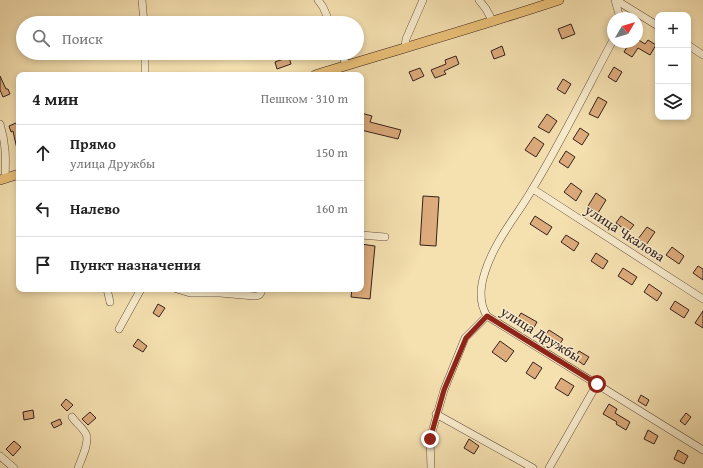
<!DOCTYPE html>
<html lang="ru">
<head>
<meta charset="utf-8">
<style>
  :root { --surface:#fff; --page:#f6f6f6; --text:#222; --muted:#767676; --line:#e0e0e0 }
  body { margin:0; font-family:"Gentium Book Plus",serif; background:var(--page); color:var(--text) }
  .controls { position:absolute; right:12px; top:12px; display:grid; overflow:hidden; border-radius:8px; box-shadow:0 2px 6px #0003 }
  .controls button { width:36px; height:36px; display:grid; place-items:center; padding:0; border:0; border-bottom:1px solid var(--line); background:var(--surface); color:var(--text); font:20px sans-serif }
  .compass { position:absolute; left:607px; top:12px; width:36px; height:36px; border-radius:50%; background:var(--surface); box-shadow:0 2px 6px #0003; rotate:52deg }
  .stop { position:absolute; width:12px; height:12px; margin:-9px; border:3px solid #8f2418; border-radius:50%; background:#fff }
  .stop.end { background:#8f2418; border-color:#fff; box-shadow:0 1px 4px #0008 }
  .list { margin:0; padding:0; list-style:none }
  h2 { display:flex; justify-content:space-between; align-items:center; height:52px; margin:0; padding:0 16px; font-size:17px }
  h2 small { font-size:13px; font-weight:400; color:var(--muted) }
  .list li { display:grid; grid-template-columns:26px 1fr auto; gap:12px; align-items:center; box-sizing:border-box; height:56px; padding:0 16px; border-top:1px solid var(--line) }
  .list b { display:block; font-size:15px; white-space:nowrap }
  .list p { margin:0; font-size:13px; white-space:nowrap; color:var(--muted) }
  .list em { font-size:13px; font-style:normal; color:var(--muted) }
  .icon { flex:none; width:22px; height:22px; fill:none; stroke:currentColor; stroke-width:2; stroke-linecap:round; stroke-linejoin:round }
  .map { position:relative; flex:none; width:703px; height:468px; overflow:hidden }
  .search { position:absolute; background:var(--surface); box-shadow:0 2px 6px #0003; left:16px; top:16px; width:348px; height:44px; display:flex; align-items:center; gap:10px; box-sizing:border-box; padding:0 14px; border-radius:22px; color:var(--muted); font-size:15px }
  .panel { position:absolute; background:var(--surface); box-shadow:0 2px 6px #0003; left:16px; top:72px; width:348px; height:220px; border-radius:8px }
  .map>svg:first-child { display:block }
  .building { fill:#ddab7c; stroke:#34211b }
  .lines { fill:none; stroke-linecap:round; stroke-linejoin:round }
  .minor-casing { stroke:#645140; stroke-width:8 }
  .major-casing { stroke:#34211b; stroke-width:10 }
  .minor { stroke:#f8ebcc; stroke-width:7 }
  .major { stroke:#eac078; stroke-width:9 }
  .route { stroke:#8f2418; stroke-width:5 }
  .labels { text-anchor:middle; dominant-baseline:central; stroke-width:3; stroke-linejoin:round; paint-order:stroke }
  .street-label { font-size:14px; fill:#34211b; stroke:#f8ebcc }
</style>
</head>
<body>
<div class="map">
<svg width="703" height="468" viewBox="0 0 703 468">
  <rect width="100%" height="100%" fill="#f5e0b0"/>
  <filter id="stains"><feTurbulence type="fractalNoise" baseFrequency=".005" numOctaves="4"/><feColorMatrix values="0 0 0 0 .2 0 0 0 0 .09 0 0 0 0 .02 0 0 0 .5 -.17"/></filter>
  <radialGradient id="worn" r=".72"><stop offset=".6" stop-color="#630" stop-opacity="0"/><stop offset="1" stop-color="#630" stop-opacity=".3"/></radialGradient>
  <g class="building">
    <polygon points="571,24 575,34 562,39 558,29"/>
    <polygon points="637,39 645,44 648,40 656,45 650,55 638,48 632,57 624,52 630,42 637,42"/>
    <polygon points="502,46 505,55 494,59 491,51"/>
    <polygon points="456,56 459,64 444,71 446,74 435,78 431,70 446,64 445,60"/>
    <polygon points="289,57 291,64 277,69 275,62"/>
    <polygon points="614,67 622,72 616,82 608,77"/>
    <polygon points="420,68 424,76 413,81 409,72"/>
    <polygon points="0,76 6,89 8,89 10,94 3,97 0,90"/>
    <polygon points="563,79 571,84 565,94 557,89"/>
    <polygon points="598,97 607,102 598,118 589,114"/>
    <polygon points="361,113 372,116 370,122 401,130 398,139 361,130"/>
    <polygon points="547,114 557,121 549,133 538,127"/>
    <polygon points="16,123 19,131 19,149 17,149 13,131 11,132 9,126"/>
    <polygon points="580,128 589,134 582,145 573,139"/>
    <polygon points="534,137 544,144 536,157 525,150"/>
    <polygon points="566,151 575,157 568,168 559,162"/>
    <polygon points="571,183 582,191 576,201 564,192"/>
    <polygon points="596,193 606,200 598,213 588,206"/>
    <polygon points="423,196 439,197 436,246 420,245"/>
    <polygon points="535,216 552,227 547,235 530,224"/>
    <polygon points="621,216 634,225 628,232 616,223"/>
    <polygon points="647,227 655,232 646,245 638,239"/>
    <polygon points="566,235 579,243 574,251 561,242"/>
    <polygon points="361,244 375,246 370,299 351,297 352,289 361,289"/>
    <polygon points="672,247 684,256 679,264 666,255"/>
    <polygon points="596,253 608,261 603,269 591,261"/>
    <polygon points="698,266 703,269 703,280 693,273"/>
    <polygon points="623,268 637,277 632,285 618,276"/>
    <polygon points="649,284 662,293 657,301 644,292"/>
    <polygon points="675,301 689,310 684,318 670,309"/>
    <polygon points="158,304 165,308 159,317 153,313"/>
    <polygon points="703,311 703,328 695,323"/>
    <polygon points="521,313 537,322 532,331 516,321"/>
    <polygon points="549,330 563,339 558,347 544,337"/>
    <polygon points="138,339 147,346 143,352 133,346"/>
    <polygon points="500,341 514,351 506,362 492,352"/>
    <polygon points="579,351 589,357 584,365 574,358"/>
    <polygon points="533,362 542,368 535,379 526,373"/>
    <polygon points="561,378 574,386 568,396 555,388"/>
    <polygon points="641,395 649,400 646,406 638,401"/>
    <polygon points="66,399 73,405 67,411 61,405"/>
    <polygon points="609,404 617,409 615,413 630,422 626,430 616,424 617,422 603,414"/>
    <polygon points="33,410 34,418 24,420 23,412"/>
    <polygon points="90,412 96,418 88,425 82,419"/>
    <polygon points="686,413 691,417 685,425 680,421"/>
    <polygon points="60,419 62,424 54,428 51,423"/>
    <polygon points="648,430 658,436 654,444 644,439"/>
    <polygon points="469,439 479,446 474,454 464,448"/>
    <polygon points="14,441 21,447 13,456 6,449"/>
    <polygon points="678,450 688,456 684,464 674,459"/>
  </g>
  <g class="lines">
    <defs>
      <g id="minor">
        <polyline points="142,0 144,23"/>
        <polyline points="318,0 323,7 330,23"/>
        <polyline points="479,0 486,9 493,22"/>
        <polyline points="615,0 620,18"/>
        <polyline points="616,0 658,26"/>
        <path d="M 613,40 C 587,89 562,140 533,188 C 517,216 495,240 485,272 C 480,287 479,303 487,316 L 703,450"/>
        <polyline points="688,45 703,55"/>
        <polyline points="405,47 406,39 423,0"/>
        <polyline points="342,53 346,65"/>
        <polyline points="145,75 145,53"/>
        <path d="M 0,124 C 6,144 6,158 5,179"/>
        <polyline points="533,189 703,299"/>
        <polyline points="361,235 385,237"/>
        <polyline points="107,289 110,302"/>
        <path d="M 177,289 L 190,293 L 220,293 L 254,296 C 260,296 261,294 262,289"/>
        <polyline points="119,329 141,289"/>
        <polyline points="436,414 533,468"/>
        <path d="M 72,417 C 76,423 83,428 86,434 C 90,442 81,460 78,468"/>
        <polyline points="0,456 14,468"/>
        <polyline points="431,468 430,439 444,390 465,338 487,316"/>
        <polyline points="549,468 597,384"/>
      </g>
      <g id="major">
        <path d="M 315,75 C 396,50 478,27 559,0"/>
        <polyline points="0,180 19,174"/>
      </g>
    </defs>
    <use href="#minor" class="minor-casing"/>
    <use href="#major" class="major-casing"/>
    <use href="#minor" class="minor"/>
    <use href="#major" class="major"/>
  </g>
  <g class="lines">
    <polyline class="route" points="430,439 444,390 466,338 487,316 597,384"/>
  </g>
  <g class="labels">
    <g class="street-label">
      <text transform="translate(625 233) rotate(33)">улица Чкалова</text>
      <text transform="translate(541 334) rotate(32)">улица Дружбы</text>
    </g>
  </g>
  <rect width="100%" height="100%" filter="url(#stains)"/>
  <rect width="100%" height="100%" fill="url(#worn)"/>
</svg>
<div class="controls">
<button>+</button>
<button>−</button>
<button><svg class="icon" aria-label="layers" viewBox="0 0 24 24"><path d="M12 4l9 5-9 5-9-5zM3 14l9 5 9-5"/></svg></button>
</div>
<svg class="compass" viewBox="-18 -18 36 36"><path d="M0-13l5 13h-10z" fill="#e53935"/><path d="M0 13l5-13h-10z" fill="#767676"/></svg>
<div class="stop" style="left:597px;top:384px"></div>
<div class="stop end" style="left:430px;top:439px"></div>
<div class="search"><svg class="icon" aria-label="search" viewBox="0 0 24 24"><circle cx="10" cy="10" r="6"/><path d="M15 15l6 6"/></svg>Поиск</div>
<section class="panel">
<h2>4 мин<small>Пешком · 310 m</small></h2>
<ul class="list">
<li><svg class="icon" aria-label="ahead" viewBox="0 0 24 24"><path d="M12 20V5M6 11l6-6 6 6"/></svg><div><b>Прямо</b><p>улица Дружбы</p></div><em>150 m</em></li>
<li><svg class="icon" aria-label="left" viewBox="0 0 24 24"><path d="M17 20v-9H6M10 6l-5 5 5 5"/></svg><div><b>Налево</b></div><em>160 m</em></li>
<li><svg class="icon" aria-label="arrive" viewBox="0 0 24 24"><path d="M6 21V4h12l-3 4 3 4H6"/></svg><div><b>Пункт назначения</b></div></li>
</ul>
</section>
</div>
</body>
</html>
